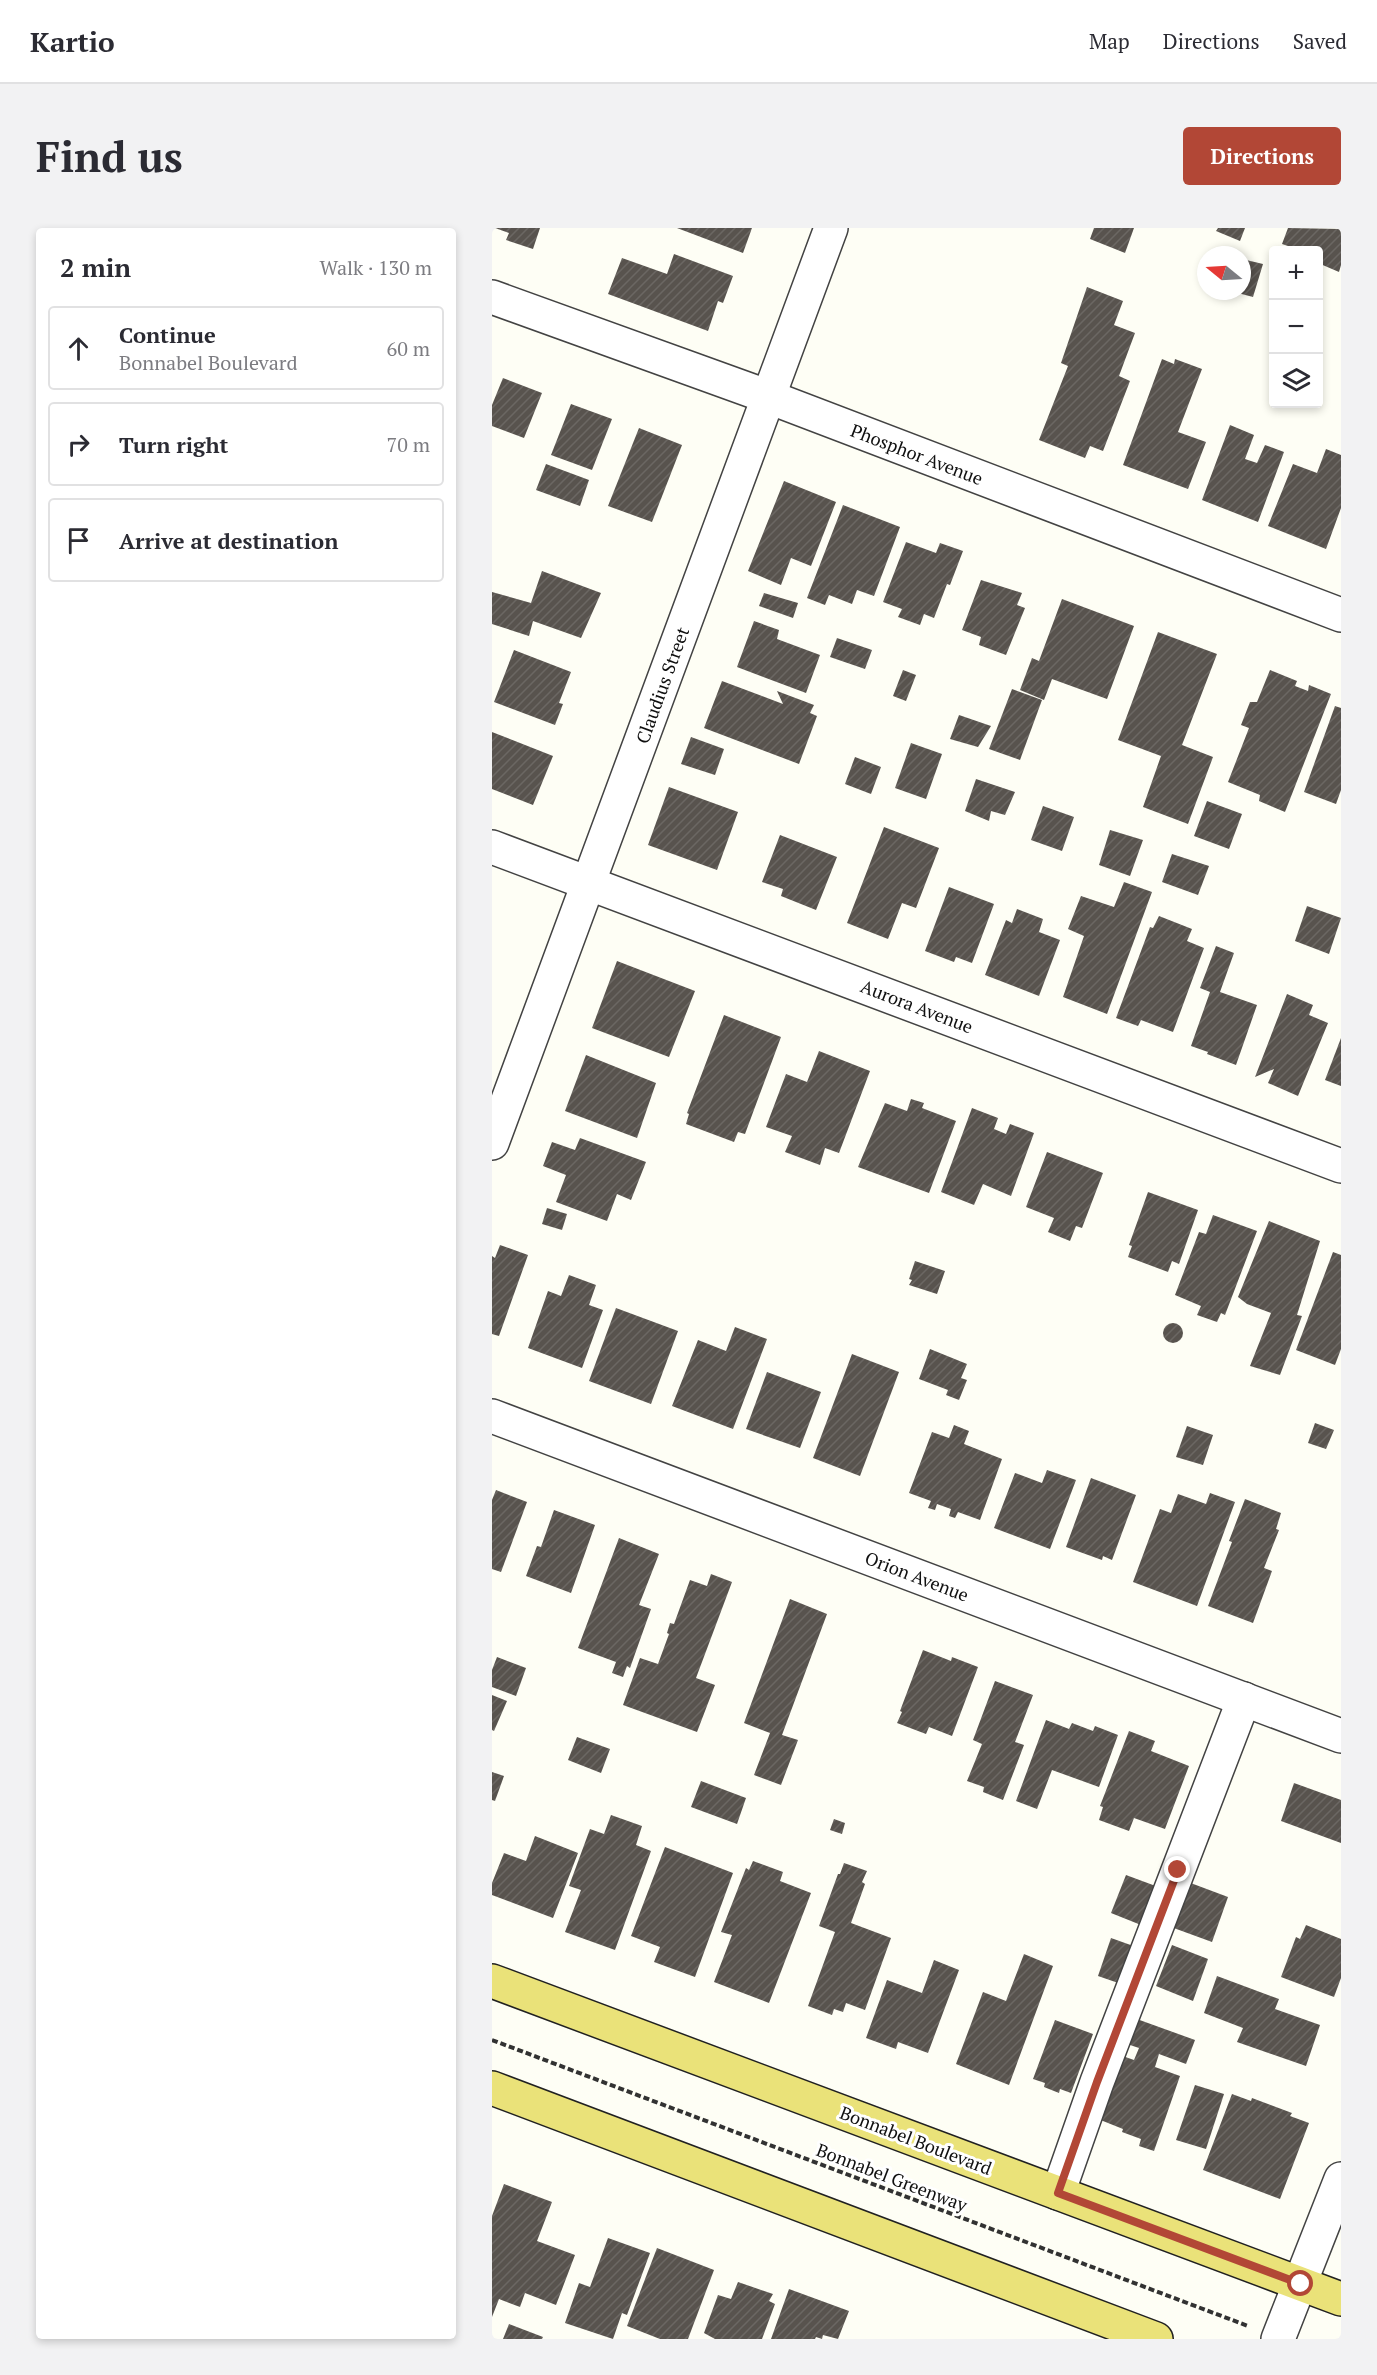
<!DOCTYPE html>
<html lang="en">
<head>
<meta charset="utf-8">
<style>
  :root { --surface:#fff; --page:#f2f2f3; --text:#2b2b33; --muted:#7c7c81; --line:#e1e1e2; --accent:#b24736 }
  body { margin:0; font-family:"PT Serif",serif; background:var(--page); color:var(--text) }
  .controls { position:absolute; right:18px; top:18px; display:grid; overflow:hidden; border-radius:6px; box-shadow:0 3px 9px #0003 }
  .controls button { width:54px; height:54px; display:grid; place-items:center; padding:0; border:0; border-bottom:2px solid var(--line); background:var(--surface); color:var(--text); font:30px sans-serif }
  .compass { position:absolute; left:705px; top:18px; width:54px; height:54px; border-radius:50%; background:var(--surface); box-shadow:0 3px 9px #0003; rotate:288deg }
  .stop { position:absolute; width:18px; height:18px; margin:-14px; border:4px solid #b24736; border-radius:50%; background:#fff }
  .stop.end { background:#b24736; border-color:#fff; box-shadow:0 2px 6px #0008 }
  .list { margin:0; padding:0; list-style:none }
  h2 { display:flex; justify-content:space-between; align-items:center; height:78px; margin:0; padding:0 24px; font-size:26px }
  h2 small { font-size:20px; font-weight:400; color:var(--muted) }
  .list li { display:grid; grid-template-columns:39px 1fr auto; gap:18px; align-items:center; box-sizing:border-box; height:84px; margin:0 12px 12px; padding:0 12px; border:2px solid var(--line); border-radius:6px }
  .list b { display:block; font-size:22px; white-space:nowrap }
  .list p { margin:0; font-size:20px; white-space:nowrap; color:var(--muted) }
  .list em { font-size:20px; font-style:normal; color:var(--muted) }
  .icon { flex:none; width:33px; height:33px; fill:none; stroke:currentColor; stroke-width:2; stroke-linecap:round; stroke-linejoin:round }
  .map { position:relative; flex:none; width:849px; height:2111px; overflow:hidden; border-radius:6px }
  header { display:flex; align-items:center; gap:36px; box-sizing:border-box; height:84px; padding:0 30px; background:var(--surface); border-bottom:2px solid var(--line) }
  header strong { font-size:28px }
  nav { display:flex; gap:33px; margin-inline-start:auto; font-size:21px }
  .intro { display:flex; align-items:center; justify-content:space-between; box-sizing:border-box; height:144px; padding:0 36px }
  h1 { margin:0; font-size:42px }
  .button { padding:15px 27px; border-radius:6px; background:var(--accent); color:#fff; font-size:21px; font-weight:700 }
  main { display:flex; gap:36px; padding:0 36px }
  aside { flex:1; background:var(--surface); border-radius:6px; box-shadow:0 3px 9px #0003 }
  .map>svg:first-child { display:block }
  .building { fill:url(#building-hatch) }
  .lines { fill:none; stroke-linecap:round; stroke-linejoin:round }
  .minor-casing { stroke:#434343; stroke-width:36 }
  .major-casing { stroke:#212121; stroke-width:36 }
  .path { stroke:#323232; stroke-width:4; stroke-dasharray:6 3; stroke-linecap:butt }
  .minor { stroke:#fff; stroke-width:33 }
  .major { stroke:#eae279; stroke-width:33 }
  .route { stroke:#b24736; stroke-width:8 }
  .labels { text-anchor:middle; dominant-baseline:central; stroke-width:6; stroke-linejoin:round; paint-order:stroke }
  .street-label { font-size:18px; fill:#101010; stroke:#fff }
</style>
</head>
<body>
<header>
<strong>Kartio</strong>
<nav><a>Map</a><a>Directions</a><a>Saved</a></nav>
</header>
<div class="intro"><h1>Find us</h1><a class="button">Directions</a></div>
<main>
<aside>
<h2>2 min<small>Walk · 130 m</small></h2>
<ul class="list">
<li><svg class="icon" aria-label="ahead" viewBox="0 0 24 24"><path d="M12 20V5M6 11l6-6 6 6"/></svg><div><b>Continue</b><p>Bonnabel Boulevard</p></div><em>60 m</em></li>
<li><svg class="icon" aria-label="right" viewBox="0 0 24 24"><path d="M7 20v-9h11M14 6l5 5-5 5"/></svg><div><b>Turn right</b></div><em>70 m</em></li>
<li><svg class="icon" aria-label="arrive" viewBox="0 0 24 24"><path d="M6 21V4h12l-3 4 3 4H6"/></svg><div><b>Arrive at destination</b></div></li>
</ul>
</aside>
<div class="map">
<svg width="849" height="2111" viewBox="0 0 849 2111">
  <defs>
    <pattern id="building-hatch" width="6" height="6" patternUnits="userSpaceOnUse" patternTransform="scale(1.5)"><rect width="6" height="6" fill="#58534e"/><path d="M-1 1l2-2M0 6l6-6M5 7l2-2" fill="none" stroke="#6b6763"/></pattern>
  </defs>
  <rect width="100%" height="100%" fill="#fefef5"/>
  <g class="building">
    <polygon points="3,0 48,0 41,21 14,12 17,5"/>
    <polygon points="185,0 260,0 251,25"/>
    <polygon points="602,0 642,0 633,25 598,11"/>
    <polygon points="726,0 753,0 748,13 724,3"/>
    <polygon points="796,0 849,1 849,37 847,44 826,35 826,22 808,22 790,16"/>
    <polygon points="182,26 241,48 231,75 226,73 216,103 116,66 130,30 175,46"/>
    <polygon points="750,31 771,36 761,69 742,64 750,63"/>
    <polygon points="595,59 631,73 622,97 643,105 627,148 638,153 611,223 598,218 593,230 547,212 576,138 569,135"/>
    <polygon points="670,131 682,136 683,131 710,141 686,204 714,214 696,261 631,237"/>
    <polygon points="11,150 50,165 32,210 0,198 0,177"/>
    <polygon points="79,176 120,191 100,242 59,227"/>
    <polygon points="738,197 762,207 753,231 765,235 773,217 792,224 766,294 710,272"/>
    <polygon points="147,200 190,217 160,294 116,278"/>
    <polygon points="834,221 849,227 849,280 834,321 776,298 801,236 825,245"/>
    <polygon points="54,236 97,252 88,278 44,262"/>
    <polygon points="292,253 344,274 319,338 299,330 289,357 256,343"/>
    <polygon points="351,277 408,299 382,368 365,362 360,376 337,367 333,377 315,370"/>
    <polygon points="414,314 444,325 448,315 471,323 458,357 455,356 442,390 432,386 428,397 406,389 410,381 391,374"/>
    <polygon points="50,343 109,365 89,410 41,393 37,408 0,396 0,364 39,375"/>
    <polygon points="489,352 530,365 525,377 533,380 514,427 487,417 489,409 470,402"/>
    <polygon points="272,365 306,375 301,390 267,378"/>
    <polygon points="570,371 642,398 615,471 560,451 552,472 528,462 540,430 547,433"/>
    <polygon points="262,393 287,402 285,411 328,427 314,465 245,439"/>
    <polygon points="666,404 725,426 690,517 721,529 696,596 651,579 669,528 626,512"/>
    <polygon points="345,410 380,422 373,441 338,429"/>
    <polygon points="22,422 79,444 67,475 71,476 63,497 2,474"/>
    <polygon points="411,442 424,447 414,473 401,468"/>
    <polygon points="778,442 805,453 803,458 816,463 817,457 839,466 793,584 767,573 768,567 736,554 757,500 749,497 758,474 765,474"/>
    <polygon points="230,453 291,476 285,463 322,477 318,485 325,488 307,536 212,500"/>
    <polygon points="520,461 550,472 528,532 497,521"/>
    <polygon points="843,478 849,480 849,562 844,576 812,564"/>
    <polygon points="467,487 499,498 486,519 458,511"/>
    <polygon points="0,504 61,528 41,577 0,561"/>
    <polygon points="199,509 232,521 223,547 189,536"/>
    <polygon points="419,515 450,526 434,571 403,560"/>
    <polygon points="363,529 389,539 379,566 353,556"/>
    <polygon points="484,551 523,564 513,587 499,583 497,593 473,583"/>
    <polygon points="177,559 246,584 225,642 156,617"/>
    <polygon points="715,573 750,586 737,621 702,608"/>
    <polygon points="551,578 582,589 570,623 539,612"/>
    <polygon points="392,599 447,620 424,680 410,675 396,711 355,695"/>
    <polygon points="618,602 651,612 638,648 607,637"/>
    <polygon points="288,607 345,629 324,682 289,668 291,661 270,654"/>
    <polygon points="680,626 717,638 706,667 670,654"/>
    <polygon points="632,654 660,664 615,786 571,769 592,708 576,701 589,668 622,679"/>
    <polygon points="457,659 502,676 480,735 464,729 462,734 433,723"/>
    <polygon points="815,678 849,690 837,726 803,713"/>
    <polygon points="525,681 551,691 547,704 568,712 547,768 493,747 514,692 520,695"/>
    <polygon points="667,688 700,701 695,713 712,720 681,804 649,792 646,798 624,790 658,699 661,700"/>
    <polygon points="724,718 742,725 728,764 765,777 744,837 715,826 716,824 699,818 718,764 708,760"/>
    <polygon points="125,733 203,763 177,829 100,800"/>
    <polygon points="795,766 821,777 817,787 836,795 806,868 776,855 782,841 763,849"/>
    <polygon points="232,787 289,809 253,906 246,904 242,914 194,896 197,886 195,885"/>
    <polygon points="849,810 849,858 833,852"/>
    <polygon points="327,823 378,843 347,925 333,920 328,937 293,924 300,908 274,899 294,846 315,854"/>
    <polygon points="94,827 164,855 145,910 73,883"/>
    <polygon points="419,871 432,875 430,880 464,893 437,965 366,939 393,875 415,883"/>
    <polygon points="480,880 506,890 502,901 514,906 518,896 542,905 519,968 491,956 482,977 449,964"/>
    <polygon points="88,910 154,934 139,972 125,966 115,993 64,974 74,947 51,938 60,914 83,922"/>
    <polygon points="555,924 611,945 590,1000 584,998 578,1013 556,1004 562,990 534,979"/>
    <polygon points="656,964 706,982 687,1036 680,1033 676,1044 636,1029 640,1018 637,1017"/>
    <polygon points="55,980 75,986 70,1002 50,996"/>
    <polygon points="721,987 765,1003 733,1087 729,1085 725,1094 705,1087 709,1078 683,1067 707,1004 714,1006"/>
    <polygon points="777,993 828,1013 805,1087 810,1088 788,1147 758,1138 779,1085 755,1076 746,1069"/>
    <polygon points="8,1017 36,1027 7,1108 0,1106 0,1028 3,1030"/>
    <polygon points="841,1024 849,1027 849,1121 843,1137 804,1122"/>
    <polygon points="423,1033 453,1043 445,1066 417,1057 420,1052 417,1051"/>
    <polygon points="77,1047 104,1057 97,1077 111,1082 90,1140 36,1120 56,1063 69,1068"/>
    <polygon points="124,1080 186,1103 159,1176 97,1153"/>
    <circle cx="681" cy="1105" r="10"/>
    <polygon points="243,1099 275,1111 241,1201 180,1178 206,1112 234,1123"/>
    <polygon points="438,1121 475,1136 469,1150 475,1152 467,1172 454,1167 456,1162 427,1151"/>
    <polygon points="360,1126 407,1144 368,1248 321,1230"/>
    <polygon points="275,1144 329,1164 308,1220 254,1201"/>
    <polygon points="823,1195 842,1202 834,1221 816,1215"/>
    <polygon points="462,1197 477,1203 472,1216 510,1231 488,1292 466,1284 463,1290 457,1288 459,1281 445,1276 443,1282 436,1280 439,1273 417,1265 440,1204 457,1210"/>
    <polygon points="695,1198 721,1207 711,1237 684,1229"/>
    <polygon points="555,1242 584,1252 558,1321 502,1300 523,1245 550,1255"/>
    <polygon points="599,1250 644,1267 620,1332 611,1328 610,1332 574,1319"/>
    <polygon points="4,1262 35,1274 9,1344 0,1341 0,1272"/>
    <polygon points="718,1265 743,1274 705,1378 641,1354 668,1281 679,1285 686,1266 714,1276"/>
    <polygon points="753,1271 789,1285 784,1301 787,1302 772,1340 780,1343 761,1395 716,1378 740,1314 737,1313"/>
    <polygon points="62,1282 103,1297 79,1365 34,1348 45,1318 49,1319"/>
    <polygon points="127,1310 167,1326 147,1377 159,1381 138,1440 135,1438 131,1449 120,1445 124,1434 86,1420"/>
    <polygon points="219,1346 240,1354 204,1450 223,1457 205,1504 131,1477 148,1430 166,1436 177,1406 175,1405 178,1395 182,1396 198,1352 215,1358"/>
    <polygon points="298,1371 335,1386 290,1507 306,1512 289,1557 262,1547 278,1505 252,1495"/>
    <polygon points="431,1422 459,1433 460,1429 486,1439 460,1508 437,1499 434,1506 405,1495 410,1484 408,1483"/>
    <polygon points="5,1429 34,1440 24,1468 0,1459 0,1442"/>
    <polygon points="503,1453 541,1467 523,1514 532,1517 511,1572 491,1564 492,1559 475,1553 490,1516 481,1512"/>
    <polygon points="0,1467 15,1473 2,1503 0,1502"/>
    <polygon points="554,1492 577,1501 580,1495 601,1503 603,1498 626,1507 607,1559 560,1542 545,1581 524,1573"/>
    <polygon points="637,1503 663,1513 659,1523 697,1538 673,1601 642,1590 637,1603 607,1592 611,1579 608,1578"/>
    <polygon points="85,1509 118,1521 109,1545 76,1532"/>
    <polygon points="0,1544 12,1548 3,1573 0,1572"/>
    <polygon points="209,1553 254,1570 245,1596 199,1579"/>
    <polygon points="802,1555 849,1572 849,1615 789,1593"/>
    <polygon points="119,1587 150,1598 144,1617 159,1623 123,1722 73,1704 89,1662 77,1658 98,1601 112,1606"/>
    <polygon points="342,1591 353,1595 350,1606 338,1602"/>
    <polygon points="43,1608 86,1625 61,1690 0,1667 0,1655 12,1625 34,1633"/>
    <polygon points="173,1619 241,1645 203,1749 162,1734 168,1719 139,1708"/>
    <polygon points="261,1633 291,1644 288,1653 319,1665 277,1775 222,1754 240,1707 229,1704 254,1640 257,1642"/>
    <polygon points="352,1635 375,1643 370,1654 373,1656 359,1695 399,1710 373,1782 354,1775 351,1784 342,1781 340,1787 316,1778 343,1704 327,1698 346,1646 348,1646"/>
    <polygon points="634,1647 669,1660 654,1699 619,1685"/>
    <polygon points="696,1654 736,1669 720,1714 679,1699"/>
    <polygon points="814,1697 849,1711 849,1750 842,1769 789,1749 804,1709 808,1711"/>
    <polygon points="619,1710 647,1720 635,1758 606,1748"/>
    <polygon points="680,1717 716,1731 701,1773 664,1758"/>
    <polygon points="532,1726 561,1738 517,1857 464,1836 491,1764 514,1773"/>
    <polygon points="442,1732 467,1742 436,1825 406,1814 404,1821 374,1810 395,1752 430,1765"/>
    <polygon points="725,1748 787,1771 783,1781 828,1797 814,1838 745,1814 751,1800 712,1785"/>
    <polygon points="631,1786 703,1812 694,1836 667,1826 663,1839 688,1848 662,1923 647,1918 649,1911 630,1904 631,1901 596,1887 619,1824 642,1832 647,1820 623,1812"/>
    <polygon points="563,1792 601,1806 579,1865 568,1861 567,1865 552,1859 553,1855 541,1851"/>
    <polygon points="703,1857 732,1866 714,1921 684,1912"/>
    <polygon points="740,1866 759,1873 760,1870 800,1885 798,1888 817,1895 788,1971 711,1942"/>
    <polygon points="12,1956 60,1974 45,2013 83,2027 64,2077 33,2065 28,2079 7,2071 0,2089 0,1988"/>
    <polygon points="116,2010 158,2025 135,2087 130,2085 121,2111 73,2095 87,2055 98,2059"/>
    <polygon points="165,2020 222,2042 196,2111 168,2111 135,2098"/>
    <polygon points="246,2054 281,2066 277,2073 283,2076 270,2111 223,2111 212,2105 226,2067 239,2071"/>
    <polygon points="297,2061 357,2083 346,2111 331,2107 330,2111 324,2109 323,2111 279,2111"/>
    <polygon points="17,2096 51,2109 50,2111 11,2111"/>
  </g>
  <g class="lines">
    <defs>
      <g id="minor">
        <polyline points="0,69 277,169 849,387"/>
        <polyline points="0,619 849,938"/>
        <polyline points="0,915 339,0"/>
        <polyline points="0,1188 849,1508"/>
        <polyline points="566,1965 605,1854 752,1471"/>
        <polyline points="786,2111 849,1951"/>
      </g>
      <g id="major">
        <polyline points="0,1753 849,2071"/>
        <polyline points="0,1860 664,2111"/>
      </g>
    </defs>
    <use href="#minor" class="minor-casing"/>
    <use href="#major" class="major-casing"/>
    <polyline class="path" points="0,1812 756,2098"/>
    <use href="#minor" class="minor"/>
    <use href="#major" class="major"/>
  </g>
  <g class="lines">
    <polyline class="route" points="686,1642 605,1854 566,1965 809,2056"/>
  </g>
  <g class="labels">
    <g class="street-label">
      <text transform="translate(425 226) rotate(21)">Phosphor Avenue</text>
      <text transform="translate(170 457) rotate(-70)">Claudius Street</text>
      <text transform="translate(425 778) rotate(21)">Aurora Avenue</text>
      <text transform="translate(425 1348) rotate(21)">Orion Avenue</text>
      <text transform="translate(424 1912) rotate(21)">Bonnabel Boulevard</text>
      <text transform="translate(400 1949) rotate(21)">Bonnabel Greenway</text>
    </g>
  </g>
</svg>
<div class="controls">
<button>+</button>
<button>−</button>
<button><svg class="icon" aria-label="layers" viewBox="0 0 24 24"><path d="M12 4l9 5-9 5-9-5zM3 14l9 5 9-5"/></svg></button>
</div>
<svg class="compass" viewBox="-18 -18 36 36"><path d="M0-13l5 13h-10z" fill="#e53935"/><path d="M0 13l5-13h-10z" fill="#7c7c81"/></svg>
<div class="stop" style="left:809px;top:2056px"></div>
<div class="stop end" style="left:686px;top:1642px"></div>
</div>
</main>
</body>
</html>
